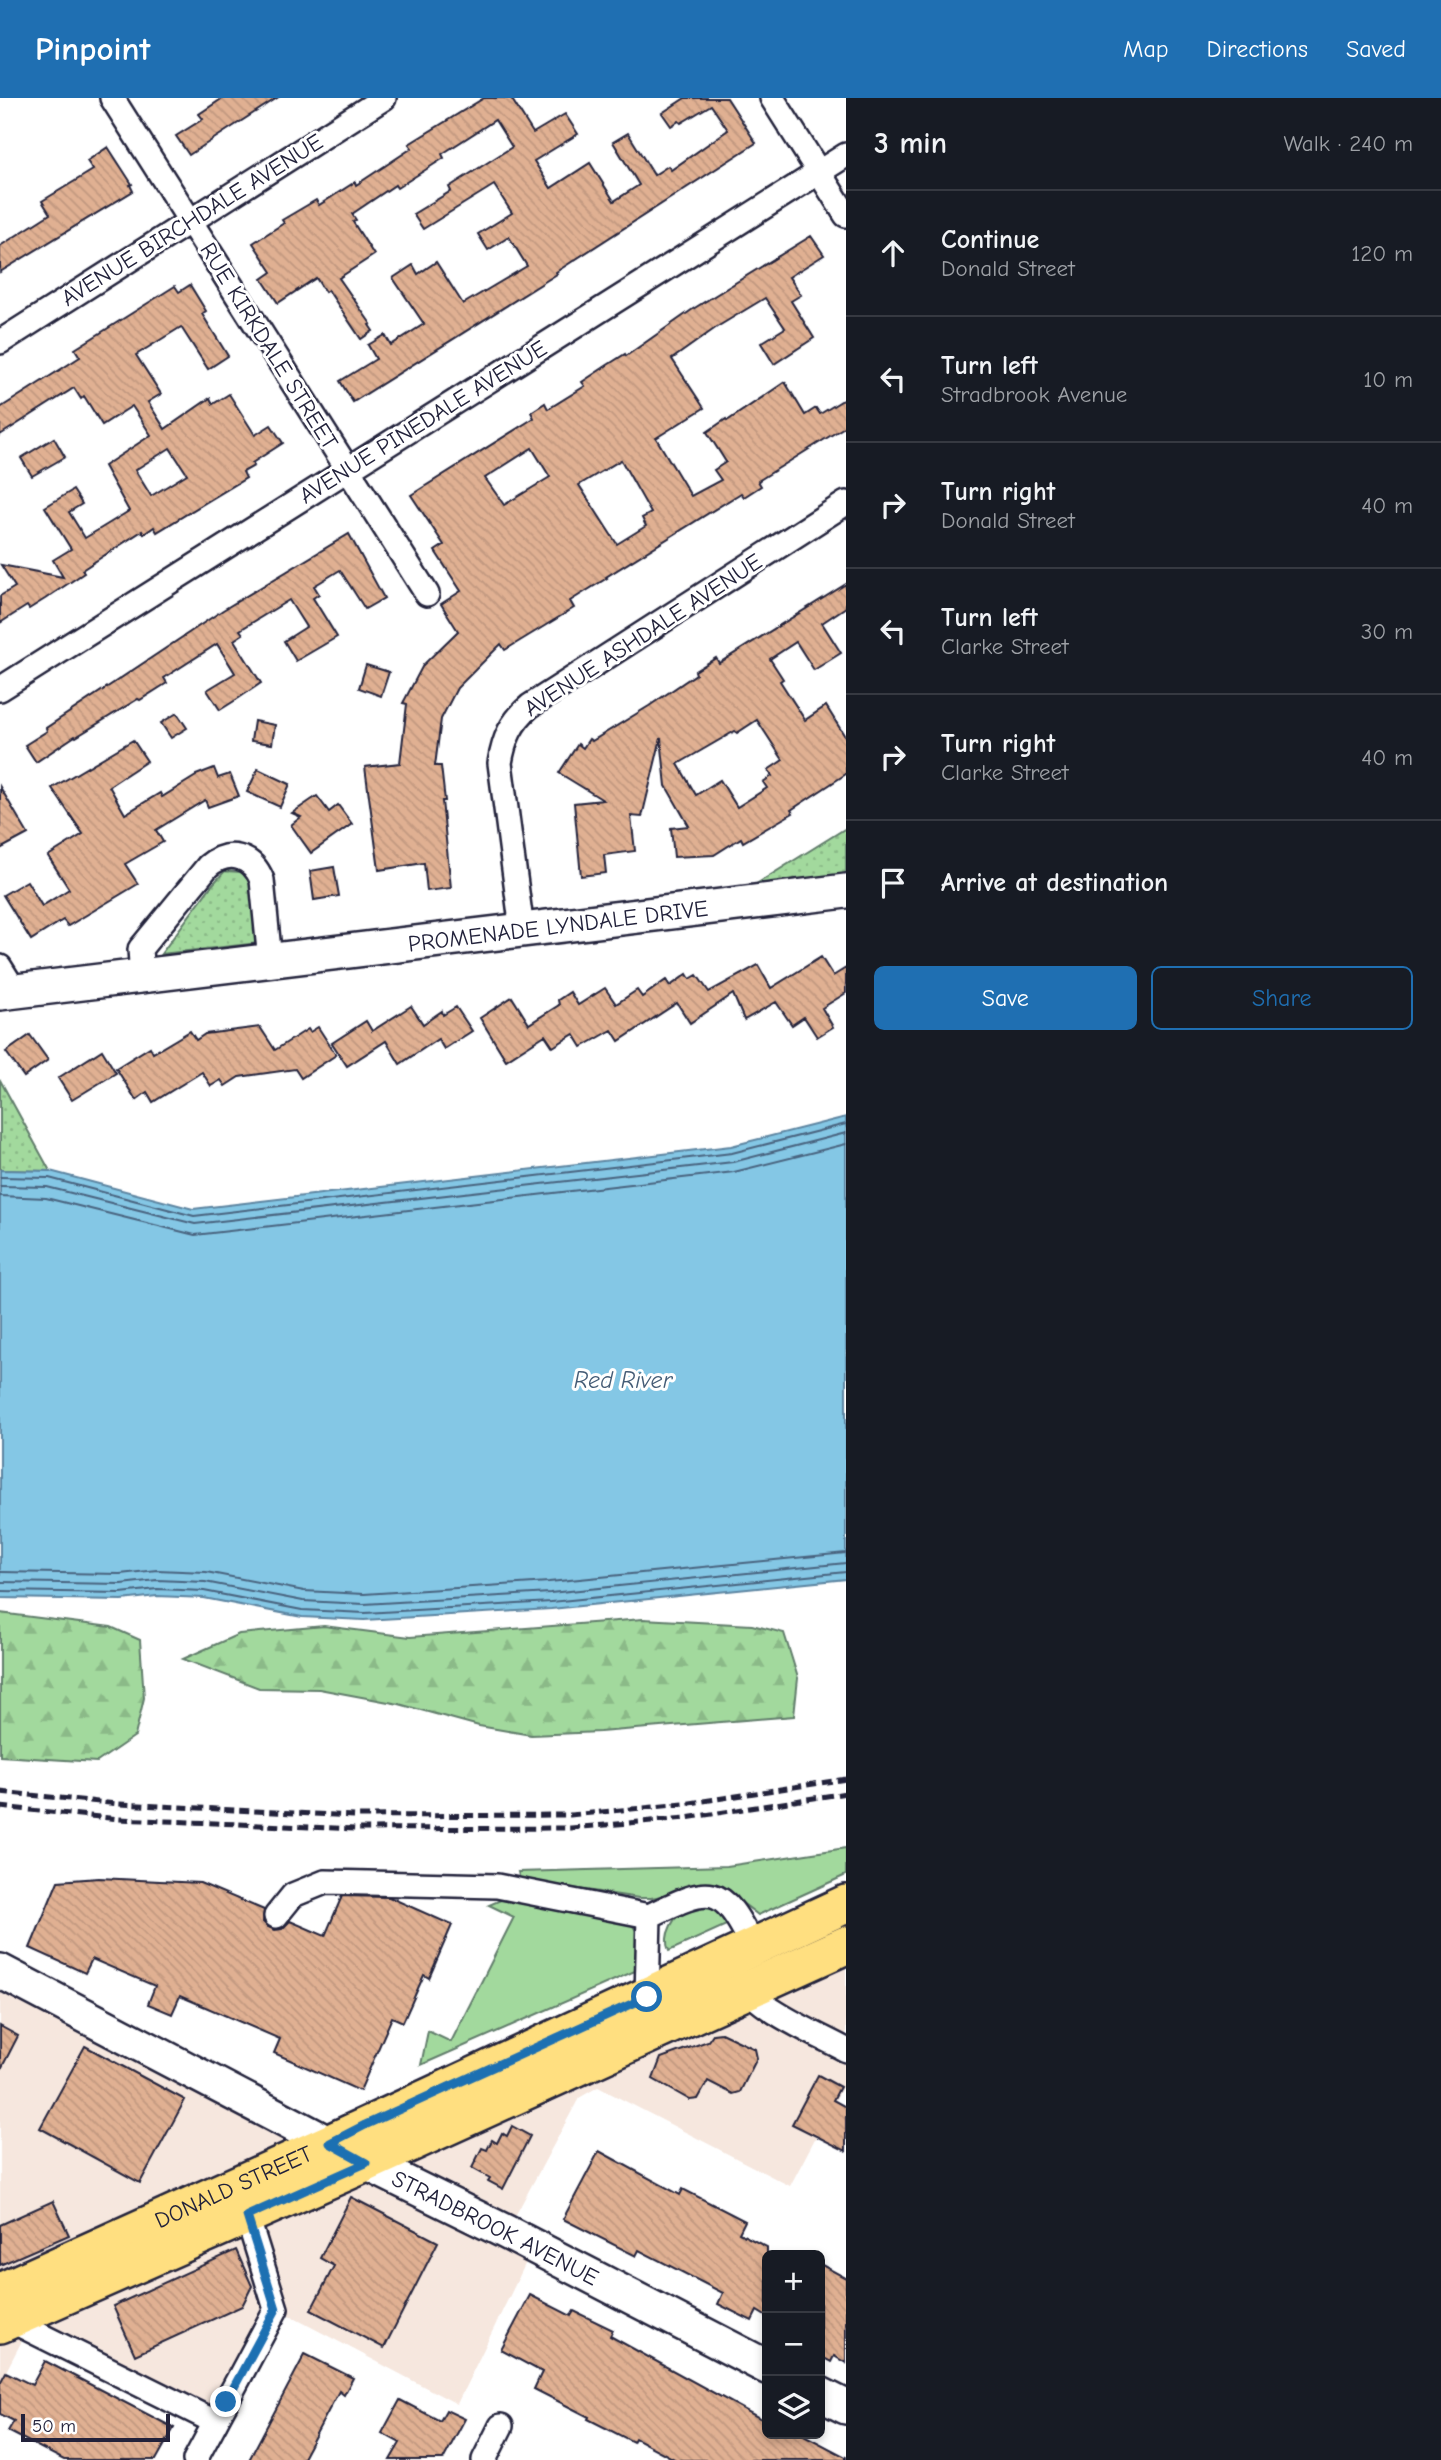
<!DOCTYPE html>
<html lang="en">
<head>
<meta charset="utf-8">
<style>
  :root { --surface:#171b24; --page:#242831; --text:#f1f3f6; --muted:#9ea1a6; --line:#363941; --accent:#1f6fb2 }
  body { margin:0; font-family:"Comic Neue",sans-serif; background:var(--page); color:var(--text) }
  .controls { position:absolute; right:21px; bottom:21px; display:grid; overflow:hidden; border-radius:10px; box-shadow:0 4px 10px #0003 }
  .controls button { width:63px; height:63px; display:grid; place-items:center; padding:0; border:0; border-bottom:2px solid var(--line); background:var(--surface); color:var(--text); font:35px sans-serif }
  .scale { position:absolute; left:21px; bottom:18px; width:149px; box-sizing:border-box; padding-left:7px; border:4px solid #22223b; border-top:0; font-size:19px; line-height:24px; white-space:nowrap; color:#22223b; -webkit-text-stroke:5px #fff; paint-order:stroke }
  .stop { position:absolute; width:21px; height:21px; margin:-16px; border:5px solid #1f6fb2; border-radius:50%; background:#fff }
  .stop.end { background:#1f6fb2; border-color:#fff; box-shadow:0 2px 7px #0008 }
  .list { margin:0; padding:0; list-style:none }
  h2 { display:flex; justify-content:space-between; align-items:center; height:91px; margin:0; padding:0 28px; font-size:30px }
  h2 small { font-size:23px; font-weight:400; color:var(--muted) }
  .list li { display:grid; grid-template-columns:46px 1fr auto; gap:21px; align-items:center; box-sizing:border-box; height:126px; padding:0 28px; border-top:2px solid var(--line) }
  .list b { display:block; font-size:26px; white-space:nowrap }
  .list p { margin:0; font-size:23px; white-space:nowrap; color:var(--muted) }
  .list em { font-size:23px; font-style:normal; color:var(--muted) }
  .actions { display:flex; gap:14px; padding:21px 28px }
  .actions a { flex:1; padding:16px 0; border:2px solid var(--accent); border-radius:10px; text-align:center; font-size:24px; color:var(--accent) }
  .actions .main { background:var(--accent); color:#fff }
  .icon { flex:none; width:38px; height:38px; fill:none; stroke:currentColor; stroke-width:2; stroke-linecap:round; stroke-linejoin:round }
  .map { position:relative; flex:none; width:846px; height:2362px; overflow:hidden }
  header { display:flex; align-items:center; gap:42px; box-sizing:border-box; height:98px; padding:0 35px; background:var(--accent); color:#fff }
  header strong { font-size:33px }
  nav { display:flex; gap:38px; margin-inline-start:auto; font-size:24px }
  main { display:flex }
  aside { flex:1; background:var(--surface) }
  .map>svg:first-child { display:block }
  .built { fill:#f6e7de }
  .grass { fill:#a2d99d; stroke:#627e6c; stroke-width:2 }
  .forest { fill:url(#forest-firs); stroke:#627e6c; stroke-width:2 }
  .park { fill:url(#park-dots); stroke:#627e6c; stroke-width:2 }
  .water { fill:#84c7e5; stroke:#5d85a1; stroke-width:2 }
  .lines { fill:none; stroke-linecap:round; stroke-linejoin:round }
  .shore { stroke:#49647f; stroke-width:2 }
  .building { fill:url(#building-back-hatch); stroke:#22223b; stroke-width:2; fill-rule:evenodd }
  .street-casing { stroke:#22223b; stroke-width:28 }
  .secondary-casing { stroke:#22223b; stroke-width:38 }
  .primary-casing { stroke:#22223b; stroke-width:42 }
  .street { stroke:#fff; stroke-width:23 }
  .secondary { stroke:#fff; stroke-width:33 }
  .primary { stroke:#ffdf80; stroke-width:37 }
  .rail { stroke:#22223b; stroke-width:5; stroke-dasharray:10 5; stroke-linecap:butt }
  .route { stroke:#1f6fb2; stroke-width:9 }
  .labels { text-anchor:middle; dominant-baseline:central; stroke-width:6; stroke-linejoin:round; paint-order:stroke }
  .street-label { font-size:23px; fill:#22223b; stroke:#fff }
  .water-label { font-size:24px; font-style:italic; fill:#445c76; stroke:#fff }
</style>
</head>
<body>
<header>
<strong>Pinpoint</strong>
<nav><a>Map</a><a>Directions</a><a>Saved</a></nav>
</header>
<main>
<div class="map">
<svg width="846" height="2362" viewBox="0 0 846 2362">
  <defs>
    <pattern id="forest-firs" width="22" height="20" patternUnits="userSpaceOnUse" patternTransform="scale(1.75)"><rect width="22" height="20" fill="#a2d99d"/><path d="M5 1l3.5 6h-7zM16 11l3.5 6h-7z" fill="#8bba88"/></pattern>
    <pattern id="park-dots" width="8" height="8" patternUnits="userSpaceOnUse" patternTransform="scale(1.75)"><rect width="8" height="8" fill="#a2d99d"/><path d="M2 2h.1M6 6h.1" fill="none" stroke="#8bba88" stroke-width="1.8" stroke-linecap="round"/></pattern>
    <pattern id="building-back-hatch" width="6" height="6" patternUnits="userSpaceOnUse" patternTransform="scale(1.75)"><rect width="6" height="6" fill="#e0b092"/><path d="M-1 5l2 2M0 0l6 6M5-1l2 2" fill="none" stroke="#c0977f"/></pattern>
  </defs>
  <rect width="100%" height="100%" fill="#fff"/>
  <filter id="ink" filterUnits="userSpaceOnUse"><feTurbulence type="fractalNoise" baseFrequency=".0143" numOctaves="2"/><feDisplacementMap in="SourceGraphic" scale="14" xChannelSelector="R" yChannelSelector="G"/><feConvolveMatrix kernelMatrix="1 2 1 2 8 2 1 2 1" color-interpolation-filters="sRGB"/></filter>
  <g filter="url(#ink)">
    <g class="built">
      <polygon points="846,1847 846,1982 790,2088 598,1989 579,2000 507,2133 534,2148 457,2306 277,2211 215,2324 28,2231 0,2285 0,2226"/>
      <polygon points="0,1873 330,2045 0,2194"/>
    </g>
    <g class="grass">
      <path d="M 846,1750 L 846,1777 L 758,1817 C 735,1799 713,1781 682,1790 C 664,1796 660,1801 639,1800 L 520,1782 L 518,1774 L 727,1768 Z"/>
      <polygon points="503,1801 630,1824 637,1834 638,1869 635,1873 421,1967 428,1933 451,1944 514,1819 489,1807"/>
      <path d="M 713,1805 L 733,1824 L 669,1853 C 662,1838 674,1816 689,1809 C 696,1807 705,1807 713,1805 Z"/>
    </g>
    <g class="forest">
      <polygon points="0,1515 111,1529 140,1542 144,1600 135,1638 97,1664 0,1658"/>
      <polygon points="643,1521 752,1527 784,1535 798,1580 794,1618 600,1634 531,1637 479,1628 399,1606 319,1591 259,1590 183,1561 239,1536 324,1528 410,1539"/>
    </g>
    <g class="park">
      <polygon points="846,730 846,777 753,788"/>
      <polygon points="225,773 242,774 253,788 259,845 161,856 212,787"/>
      <polygon points="0,982 50,1073 0,1072"/>
    </g>
    <polygon class="water" points="846,1019 846,1481 551,1511 364,1522 302,1519 204,1500 157,1498 122,1502 0,1500 0,1072 50,1073 193,1111 731,1048"/>
    <g class="lines">
      <g class="shore">
        <polyline points="0,1079 49,1080 194,1118 732,1055 846,1026"/>
        <polyline points="0,1088 47,1089 195,1126 733,1064 846,1035"/>
        <polyline points="0,1098 46,1100 195,1137 734,1074 846,1046"/>
        <polyline points="0,1474 120,1476 157,1472 206,1474 304,1493 364,1496 549,1484 846,1455"/>
        <polyline points="0,1484 121,1486 157,1482 205,1484 303,1503 364,1506 550,1495 846,1465"/>
        <polyline points="0,1493 121,1495 157,1491 204,1493 302,1512 365,1515 551,1504 846,1474"/>
      </g>
    </g>
    <g class="building">
      <polygon points="223,0 277,0 189,57 176,38 203,21 199,16"/>
      <polygon points="484,0 511,0 533,35 565,16 578,36 534,63 551,90 590,65 614,103 639,87 613,44 628,35 654,77 668,68 671,72 728,32 711,7 681,25 679,23 671,28 662,15 685,0 727,0 756,45 556,174 557,176 353,304 340,283 376,261 368,247 385,237 391,247 424,226 393,180 413,167 418,176 436,164 463,206 527,168 509,139 488,152 478,136 512,115 494,87 423,131 413,116 451,93 449,89 512,49 495,22 442,56 444,60 397,90 395,87 352,116 356,122 353,124 374,157 339,180 371,226 369,227 373,233 361,241 328,192 325,194 316,180 278,205 262,181 272,174 253,145 284,125 282,122 316,102 319,107 355,84 356,87 412,50 409,46"/>
      <polygon points="108,49 132,86 130,87 133,93 0,174 0,148 50,116 42,103 93,72 87,63"/>
      <path d="M 811,138 L 824,157 L 789,179 L 801,197 L 791,203 L 814,240 L 774,266 L 761,245 L 785,230 L 765,200 L 717,229 L 672,261 L 704,310 L 656,340 L 691,398 L 721,382 L 714,372 L 726,364 L 707,334 L 726,321 L 727,323 L 785,284 L 805,317 L 816,310 L 820,316 L 846,300 L 846,328 L 758,383 L 761,388 L 744,399 L 741,395 L 606,479 L 607,480 L 570,503 L 574,510 L 505,552 L 501,546 L 457,590 L 441,621 L 435,668 L 441,668 L 445,703 L 442,703 L 451,790 L 427,793 L 424,765 L 379,772 L 365,669 L 400,665 L 407,606 L 403,605 L 423,567 L 458,533 L 441,506 L 461,493 L 435,453 L 444,447 L 411,397 L 534,320 L 531,314 L 545,305 L 548,311 L 585,288 L 582,284 L 606,268 L 625,256 L 626,258 L 693,211 ZM 532,350 L 550,379 L 504,407 L 485,380 ZM 621,362 L 651,415 L 642,420 L 646,428 L 617,446 L 579,387 Z"/>
      <path d="M 190,187 L 206,213 L 202,216 L 228,258 L 208,271 L 181,229 L 136,257 L 161,296 L 148,304 L 165,331 L 210,300 L 213,306 L 229,296 L 255,337 L 271,327 L 283,345 L 252,365 L 254,368 L 243,374 L 246,380 L 157,434 L 154,429 L 144,436 L 142,433 L 82,472 L 84,475 L 45,501 L 29,511 L 27,508 L 0,525 L 0,498 L 15,489 L 1,467 L 63,479 L 53,462 L 71,451 L 45,409 L 73,392 L 82,406 L 69,414 L 85,440 L 129,413 L 104,368 L 151,337 L 132,308 L 102,327 L 84,298 L 81,301 L 74,290 L 0,337 L 0,310 L 80,259 L 75,251 L 175,188 L 179,194 ZM 170,350 L 187,376 L 151,398 L 135,372 Z"/>
      <polygon points="54,340 65,359 32,378 21,360"/>
      <polygon points="349,436 384,500 365,511 340,472 314,488 319,496 313,500 337,539 296,563 284,543 306,529 289,502 240,532 243,536 234,542 261,585 239,600 220,612 207,592 235,575 217,546 164,580 167,585 140,602 138,601 76,639 75,638 36,664 25,647 47,633 46,630 223,512"/>
      <path d="M 846,486 L 846,509 L 822,525 L 841,555 L 814,572 L 796,544 L 770,561 L 783,581 L 780,583 L 805,622 L 826,608 L 846,640 L 846,676 L 791,712 L 793,715 L 743,744 L 741,740 L 714,757 L 674,759 L 671,730 L 689,728 L 666,688 L 661,640 L 642,719 L 631,718 L 635,753 L 604,757 L 606,775 L 581,778 L 574,705 L 603,702 L 559,675 L 578,646 L 583,650 L 589,641 L 592,643 L 649,608 L 696,576 L 695,573 L 716,560 L 719,565 ZM 757,622 L 783,662 L 768,672 L 772,678 L 763,684 L 767,690 L 737,709 L 720,682 L 696,697 L 678,666 L 735,633 L 737,635 Z"/>
      <polygon points="366,567 389,574 381,598 359,590"/>
      <polygon points="177,615 187,630 171,640 161,625"/>
      <polygon points="254,623 275,627 272,646 251,643"/>
      <polygon points="133,642 147,663 109,688 125,716 160,695 162,699 196,678 196,677 214,670 218,680 230,676 239,698 208,709 205,702 156,732 163,744 125,766 138,786 68,828 63,822 31,842 3,797 27,783 42,808 69,791 48,758 83,736 52,690"/>
      <polygon points="258,671 290,686 280,709 247,694"/>
      <polygon points="0,689 28,736 0,751"/>
      <polygon points="317,698 329,714 338,707 352,726 311,755 291,727 301,719 292,715"/>
      <polygon points="334,769 339,798 314,802 310,773"/>
      <polygon points="821,859 833,878 846,870 846,895 822,910 833,929 817,939 804,919 792,927 776,904 744,922 733,896 690,925 677,905 619,943 612,932 582,949 574,936 553,949 545,937 506,962 480,920 512,899 529,926 559,907 558,902 570,894 578,907 605,890 616,906 637,892 642,899 666,882 670,888 687,876 690,881 697,877 709,894 758,867 771,890"/>
      <polygon points="411,908 423,926 442,913 443,917 456,909 472,933 444,951 438,941 400,966 386,943 347,968 332,945 366,923 372,933"/>
      <polygon points="260,929 275,952 308,931 310,934 318,929 336,957 301,980 295,971 239,979 225,988 221,982 211,988 202,974 153,1004 147,994 136,1002 116,970 150,949 153,955 190,933 196,942 205,936"/>
      <polygon points="30,937 48,962 24,979 6,954"/>
      <polygon points="102,952 116,975 72,1002 58,980"/>
      <polygon points="99,1780 200,1785 264,1812 263,1824 268,1829 275,1832 282,1831 290,1823 325,1838 342,1798 389,1799 452,1827 429,1880 424,1877 403,1924 392,1919 360,1993 274,1955 280,1941 180,1898 172,1916 148,1906 155,1888 92,1861 85,1875 30,1850 58,1783"/>
      <polygon points="0,1928 18,1938 0,1973"/>
      <polygon points="721,1935 755,1951 757,1960 740,1994 733,1996 708,1983 698,2001 690,2002 653,1981 661,1960 708,1943 713,1936"/>
      <polygon points="85,1948 185,2002 140,2085 40,2030"/>
      <polygon points="818,1977 840,1989 833,2002 846,2009 846,2053 792,2026"/>
      <polygon points="512,2028 530,2038 503,2091 488,2083 490,2080 472,2070 482,2050 487,2052 492,2042 497,2045 502,2035 507,2038"/>
      <polygon points="599,2053 680,2097 683,2091 745,2123 739,2135 767,2149 767,2219 757,2213 752,2223 718,2206 723,2195 639,2152 636,2158 563,2121"/>
      <polygon points="351,2099 438,2144 384,2250 311,2212 334,2168 320,2160"/>
      <polygon points="53,2103 69,2137 0,2167 0,2127"/>
      <polygon points="236,2152 252,2188 242,2208 135,2257 113,2208"/>
      <polygon points="820,2166 846,2180 846,2265 834,2258 831,2264 820,2258"/>
      <polygon points="530,2197 571,2218 574,2213 613,2232 610,2238 767,2324 767,2336 802,2336 846,2359 846,2362 676,2362 635,2340 633,2344 588,2321 589,2319 534,2291 542,2274 501,2252"/>
      <polygon points="305,2256 353,2280 344,2297 339,2293 302,2362 249,2362"/>
      <polygon points="45,2263 174,2330 156,2362 64,2362 8,2333 14,2323 0,2316 0,2285 6,2274 32,2287"/>
      <polygon points="400,2302 440,2323 446,2312 465,2321 443,2362 390,2362 400,2345 382,2335"/>
    </g>
    <g class="lines">
      <defs>
        <g id="street">
          <polyline points="112,0 427,496"/>
          <polyline points="772,0 846,117"/>
          <polyline points="0,244 384,0"/>
          <polyline points="0,591 846,57"/>
          <path d="M 522,832 L 500,665 C 504,641 511,624 530,608 L 846,405"/>
          <polyline points="0,869 15,893"/>
          <path d="M 142,879 L 140,851 L 208,768 C 228,751 252,757 262,782 L 270,863"/>
          <polyline points="276,1818 293,1797 325,1784 497,1788 649,1818"/>
          <path d="M 743,1884 C 756,1911 819,1937 846,1952"/>
          <path d="M 647,1899 L 649,1818 C 711,1788 721,1784 753,1849"/>
          <polyline points="10,2222 215,2324"/>
          <polyline points="195,2362 276,2211 247,2118"/>
          <polyline points="484,2362 501,2328"/>
        </g>
        <g id="secondary">
          <path id="s1" d="M 0,895 L 846,793"/>
          <path id="s2" d="M 0,1873 L 366,2065 L 506,2134 L 767,2269"/>
          <polyline points="820,2296 846,2309"/>
        </g>
        <g id="primary">
          <path id="s3" d="M 0,2194 L 330,2045 L 846,1806"/>
          <polyline points="0,2226 366,2065 846,1847"/>
        </g>
      </defs>
      <use href="#street" class="street-casing"/>
      <use href="#secondary" class="secondary-casing"/>
      <use href="#primary" class="primary-casing"/>
      <use href="#street" class="street"/>
      <use href="#secondary" class="secondary"/>
      <use href="#primary" class="primary"/>
      <g class="rail">
        <polyline points="0,1694 118,1706 355,1718 570,1717 684,1706 846,1681"/>
        <polyline points="0,1709 119,1721 356,1731 571,1730 686,1720 846,1695"/>
      </g>
    </g>
  </g>
  <g class="lines" filter="url(#ink)">
    <polyline class="route" points="226,2304 276,2211 247,2118 366,2065 330,2045 365,2027 647,1899"/>
  </g>
  <g class="labels">
    <g class="street-label">
      <text transform="translate(192 122) rotate(-32)">AVENUE BIRCHDALE AVENUE</text>
      <text transform="translate(269 248) rotate(58)">RUE KIRKDALE STREET</text>
      <text transform="translate(423 324) rotate(-32)">AVENUE PINEDALE AVENUE</text>
      <text transform="translate(643 537) rotate(-33)">AVENUE ASHDALE AVENUE</text>
      <text stroke="none"><textPath href="#s1" startOffset="562">PROMENADE LYNDALE DRIVE</textPath></text>
      <text stroke="none"><textPath href="#s3" startOffset="256">DONALD STREET</textPath></text>
      <text stroke="none"><textPath href="#s2" startOffset="558">STRADBROOK AVENUE</textPath></text>
    </g>
    <g class="water-label">
      <text x="623" y="1282">Red River</text>
    </g>
  </g>
</svg>
<div class="controls">
<button>+</button>
<button>−</button>
<button><svg class="icon" aria-label="layers" viewBox="0 0 24 24"><path d="M12 4l9 5-9 5-9-5zM3 14l9 5 9-5"/></svg></button>
</div>
<div class="scale">50 m</div>
<div class="stop" style="left:647px;top:1899px"></div>
<div class="stop end" style="left:226px;top:2304px"></div>
</div>
<aside>
<h2>3 min<small>Walk · 240 m</small></h2>
<ul class="list">
<li><svg class="icon" aria-label="ahead" viewBox="0 0 24 24"><path d="M12 20V5M6 11l6-6 6 6"/></svg><div><b>Continue</b><p>Donald Street</p></div><em>120 m</em></li>
<li><svg class="icon" aria-label="left" viewBox="0 0 24 24"><path d="M17 20v-9H6M10 6l-5 5 5 5"/></svg><div><b>Turn left</b><p>Stradbrook Avenue</p></div><em>10 m</em></li>
<li><svg class="icon" aria-label="right" viewBox="0 0 24 24"><path d="M7 20v-9h11M14 6l5 5-5 5"/></svg><div><b>Turn right</b><p>Donald Street</p></div><em>40 m</em></li>
<li><svg class="icon" aria-label="left" viewBox="0 0 24 24"><path d="M17 20v-9H6M10 6l-5 5 5 5"/></svg><div><b>Turn left</b><p>Clarke Street</p></div><em>30 m</em></li>
<li><svg class="icon" aria-label="right" viewBox="0 0 24 24"><path d="M7 20v-9h11M14 6l5 5-5 5"/></svg><div><b>Turn right</b><p>Clarke Street</p></div><em>40 m</em></li>
<li><svg class="icon" aria-label="arrive" viewBox="0 0 24 24"><path d="M6 21V4h12l-3 4 3 4H6"/></svg><div><b>Arrive at destination</b></div></li>
</ul>
<div class="actions"><a class="main">Save</a><a>Share</a></div>
</aside>
</main>
</body>
</html>
